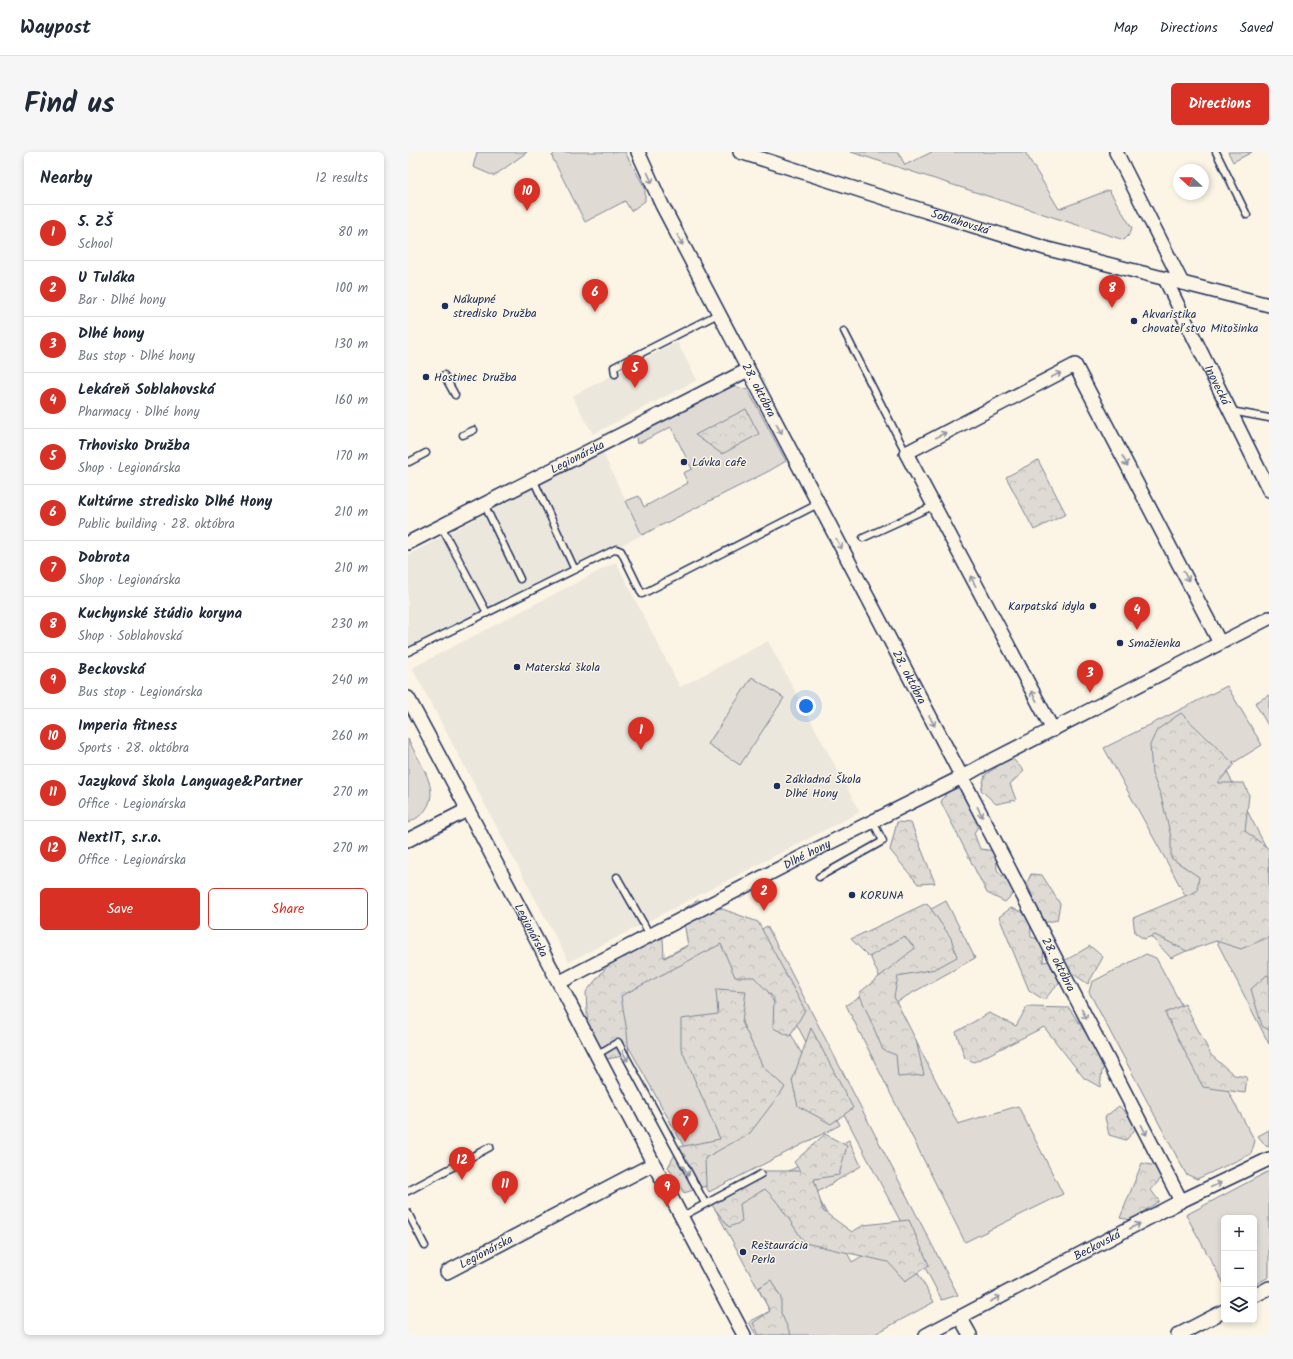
<!DOCTYPE html>
<html lang="en">
<head>
<meta charset="utf-8">
<style>
  :root { --surface:#fff; --page:#f6f6f7; --text:#1f2937; --muted:#747a83; --line:#e0e1e3; --accent:#d93025 }
  body { margin:0; font-family:Kalam,sans-serif; background:var(--page); color:var(--text) }
  .controls { position:absolute; right:12px; bottom:12px; display:grid; overflow:hidden; border-radius:6px; box-shadow:0 2px 6px #0003 }
  .controls button { width:36px; height:36px; display:grid; place-items:center; padding:0; border:0; border-bottom:1px solid var(--line); background:var(--surface); color:var(--text); font:20px sans-serif }
  .compass { position:absolute; left:765px; top:12px; width:36px; height:36px; border-radius:50%; background:var(--surface); box-shadow:0 2px 6px #0003; rotate:292deg }
  .you { position:absolute; left:398px; top:554px; width:14px; height:14px; margin:-10px; border:3px solid #fff; border-radius:50%; background:#1a73e8; box-shadow:0 0 0 6px #1a73e833 }
  .badge { display:grid; place-items:center; width:26px; height:26px; border-radius:50%; background:var(--accent); color:#fff; font-size:13px; font-weight:700 }
  .pin { position:absolute; translate:-50% -33px; filter:drop-shadow(0 1px 2px #0008) }
  .pin::after { content:''; position:absolute; top:21px; width:14px; height:12px; background:inherit; clip-path:polygon(0 0,100% 0,50% 100%) }
  .list { margin:0; padding:0; list-style:none }
  h2 { display:flex; justify-content:space-between; align-items:center; height:52px; margin:0; padding:0 16px; font-size:17px }
  h2 small { font-size:13px; font-weight:400; color:var(--muted) }
  .list li { display:grid; grid-template-columns:26px 1fr auto; gap:12px; align-items:center; box-sizing:border-box; height:56px; padding:0 16px; border-top:1px solid var(--line) }
  .list b { display:block; font-size:15px; white-space:nowrap }
  .list p { margin:0; font-size:13px; white-space:nowrap; color:var(--muted) }
  .list em { font-size:13px; font-style:normal; color:var(--muted) }
  .actions { display:flex; gap:8px; padding:12px 16px }
  .actions a { flex:1; padding:9px 0; border:1px solid var(--accent); border-radius:6px; text-align:center; font-size:14px; color:var(--accent) }
  .actions .main { background:var(--accent); color:#fff }
  .icon { flex:none; width:22px; height:22px; fill:none; stroke:currentColor; stroke-width:2; stroke-linecap:round; stroke-linejoin:round }
  .map { position:relative; flex:none; width:861px; height:1183px; overflow:hidden; border-radius:6px }
  header { display:flex; align-items:center; gap:24px; box-sizing:border-box; height:56px; padding:0 20px; background:var(--surface); border-bottom:1px solid var(--line) }
  header strong { font-size:19px }
  nav { display:flex; gap:22px; margin-inline-start:auto; font-size:14px }
  .intro { display:flex; align-items:center; justify-content:space-between; box-sizing:border-box; height:96px; padding:0 24px }
  h1 { margin:0; font-size:28px }
  .button { padding:10px 18px; border-radius:6px; background:var(--accent); color:#fff; font-size:14px; font-weight:700 }
  main { display:flex; gap:24px; padding:0 24px }
  aside { flex:1; background:var(--surface); border-radius:6px; box-shadow:0 2px 6px #0003 }
  .map>svg:first-child { display:block }
  .built { fill:#ece7dc }
  .grass { fill:#dfdbd4; stroke:#7d8599 }
  .forest { fill:url(#forest-crowns); stroke:#7d8599 }
  .lines { fill:none; stroke-linecap:round; stroke-linejoin:round }
  .service-casing { stroke:#1b2f5e; stroke-width:9 }
  .minor-casing { stroke:#1b2f5e; stroke-width:16 }
  .service { stroke:#fcf5e5; stroke-width:6 }
  .minor { stroke:#fcf5e5; stroke-width:13 }
  .oneway { stroke:#8c92a2 }
  .poi-dot { fill:#1b2f5e; stroke:#fcf5e5; stroke-width:1.5 }
  .labels { text-anchor:middle; dominant-baseline:central; stroke-width:3; stroke-linejoin:round; paint-order:stroke }
  .street-label { font-size:12px; fill:#1b2f5e; stroke:#fcf5e5 }
  .poi-label { font-size:12px; fill:#1b2f5e; stroke:#fcf5e5; text-anchor:start }
</style>
</head>
<body>
<header>
<strong>Waypost</strong>
<nav><a>Map</a><a>Directions</a><a>Saved</a></nav>
</header>
<div class="intro"><h1>Find us</h1><a class="button">Directions</a></div>
<main>
<aside>
<h2>Nearby<small>12 results</small></h2>
<ul class="list">
<li><span class="badge">1</span><div><b>5. ZŠ</b><p>School</p></div><em>80 m</em></li>
<li><span class="badge">2</span><div><b>U Tuláka</b><p>Bar · Dlhé hony</p></div><em>100 m</em></li>
<li><span class="badge">3</span><div><b>Dlhé hony</b><p>Bus stop · Dlhé hony</p></div><em>130 m</em></li>
<li><span class="badge">4</span><div><b>Lekáreň Soblahovská</b><p>Pharmacy · Dlhé hony</p></div><em>160 m</em></li>
<li><span class="badge">5</span><div><b>Trhovisko Družba</b><p>Shop · Legionárska</p></div><em>170 m</em></li>
<li><span class="badge">6</span><div><b>Kultúrne stredisko Dlhé Hony</b><p>Public building · 28. októbra</p></div><em>210 m</em></li>
<li><span class="badge">7</span><div><b>Dobrota</b><p>Shop · Legionárska</p></div><em>210 m</em></li>
<li><span class="badge">8</span><div><b>Kuchynské štúdio koryna</b><p>Shop · Soblahovská</p></div><em>230 m</em></li>
<li><span class="badge">9</span><div><b>Beckovská</b><p>Bus stop · Legionárska</p></div><em>240 m</em></li>
<li><span class="badge">10</span><div><b>Imperia fitness</b><p>Sports · 28. októbra</p></div><em>260 m</em></li>
<li><span class="badge">11</span><div><b>Jazyková škola Language&amp;Partner</b><p>Office · Legionárska</p></div><em>270 m</em></li>
<li><span class="badge">12</span><div><b>NextIT, s.r.o.</b><p>Office · Legionárska</p></div><em>270 m</em></li>
</ul>
<div class="actions"><a class="main">Save</a><a>Share</a></div>
</aside>
<div class="map">
<svg width="861" height="1183" viewBox="0 0 861 1183">
  <defs>
    <pattern id="forest-crowns" width="20" height="18" patternUnits="userSpaceOnUse"><rect width="20" height="18" fill="#dfdbd4"/><path d="M2 6a3 3 0 1 1 6 0M12 15a3 3 0 1 1 6 0" fill="none" stroke="#bfbcb8"/></pattern>
  </defs>
  <rect width="100%" height="100%" fill="#fcf5e5"/>
  <filter id="ink" filterUnits="userSpaceOnUse"><feTurbulence type="fractalNoise" baseFrequency=".025" numOctaves="2"/><feDisplacementMap in="SourceGraphic" scale="8" xChannelSelector="R" yChannelSelector="G"/><feConvolveMatrix kernelMatrix="1 2 1 2 8 2 1 2 1" color-interpolation-filters="sRGB"/></filter>
  <g filter="url(#ink)">
    <g class="built">
      <polygon points="269,190 289,228 185,282 164,244"/>
      <polygon points="194,299 234,383 0,498 0,403"/>
      <polygon points="208,410 272,535 360,489 452,660 161,810 4,516"/>
    </g>
    <g class="grass">
      <polygon points="69,0 119,0 86,24 65,15"/>
      <polygon points="148,0 217,0 237,36 237,49 223,59 217,49 177,70 145,7 144,4"/>
      <polygon points="443,0 490,0 497,13 524,0 617,0 651,57 701,38 724,76 721,83 716,88"/>
      <polygon points="820,0 844,0 825,10"/>
      <polygon points="325,234 340,238 378,309 361,319 234,383 218,349 231,344 236,355 280,331 275,321 284,317 263,275 229,292 228,284 230,281"/>
      <polygon points="344,525 376,546 332,613 300,592"/>
      <polygon points="819,534 854,593 817,616 861,701 861,892 807,786 763,806 732,773 781,750 696,596"/>
      <polygon points="861,543 861,575 847,551"/>
      <path d="M 0,587 C 15,618 43,650 0,671 Z"/>
      <polygon points="538,749 567,806 488,850 550,972 610,954 655,1042 557,1090 438,853 474,831 457,793"/>
      <polygon points="323,771 432,973 301,1040 192,843 198,835"/>
      <polygon points="359,774 550,1143 534,1148 342,784"/>
      <polygon points="738,802 748,806 847,989 843,1002 789,1027 778,1022 681,840 684,830"/>
      <polygon points="861,978 861,995 858,994 850,984"/>
      <polygon points="441,988 453,1014 408,1041 444,1110 489,1084 526,1150 465,1183 348,1183 341,1170 362,1159 307,1057"/>
      <polygon points="861,1019 861,1125 846,1133 846,1066 816,1066 816,1132 778,1063"/>
    </g>
    <g class="forest">
      <polygon points="338,257 351,282 314,302 287,283"/>
      <polygon points="630,308 658,362 626,378 598,325"/>
      <polygon points="773,561 826,612 810,631 836,631 841,643 837,679 861,697 861,785 833,797 808,789 779,799 747,783 736,787 727,781 725,766 789,739 791,725 763,706 763,685 753,644 744,622 742,593 749,578"/>
      <polygon points="603,605 616,619 602,632 608,648 588,652 573,638 577,623"/>
      <polygon points="555,635 573,670 566,681 572,697 588,699 589,718 608,739 597,750 579,741 533,650 540,638"/>
      <polygon points="489,670 503,671 527,731 510,732 482,698"/>
      <polygon points="623,722 634,723 652,752 649,768 635,771 619,731"/>
      <polygon points="290,748 350,770 397,858 382,884 365,876 366,846 346,825 327,825 313,792 213,844 219,880 221,903 199,907 180,879 178,840 222,786 255,786 256,806 280,794 274,758"/>
      <polygon points="519,751 543,786 549,805 527,817 490,824 486,845 508,888 516,923 490,925 488,903 475,898 451,841 507,796 496,784 461,805 443,787"/>
      <polygon points="603,756 622,763 623,785 636,789 635,810 660,807 682,794 695,805 680,832 661,819 636,848 621,838 591,765"/>
      <polygon points="859,823 861,824 861,878 854,874 843,837"/>
      <polygon points="308,837 338,839 334,870 355,915 377,935 342,981 297,1006 298,1034 276,1041 260,1015 271,995 312,987 273,896 273,867 310,862"/>
      <polygon points="777,852 803,903 826,923 839,925 837,941 795,935 757,861"/>
      <polygon points="619,855 661,856 681,886 702,899 694,919 692,935 676,926 636,875 566,910 557,906 548,880 581,861 608,874"/>
      <polygon points="403,876 445,956 423,972 390,954 384,929"/>
      <polygon points="711,954 730,974 718,988 701,983 697,965"/>
      <path d="M 417,982 L 439,994 L 431,1023 L 406,1027 L 415,1059 L 444,1080 L 456,1073 L 501,1068 L 521,1113 L 497,1129 L 480,1110 L 397,1091 C 384,1073 373,1052 357,1037 L 332,1052 L 334,1070 L 321,1075 L 303,1052 L 351,1019 L 392,1019 L 386,1010 Z"/>
      <polygon points="734,1011 761,1017 743,1038 751,1049 723,1068 712,1066"/>
      <polygon points="363,1128 373,1146 373,1161 383,1183 351,1183 345,1171 362,1159 350,1136"/>
    </g>
    <g class="lines">
      <defs>
        <g id="service">
          <polyline points="808,0 839,63"/>
          <polyline points="436,179 498,301"/>
          <polyline points="207,222 206,215 310,162"/>
          <polyline points="36,223 47,243"/>
          <polyline points="823,259 861,266"/>
          <polyline points="55,283 66,278"/>
          <polyline points="1,310 18,301"/>
          <polyline points="125,327 167,418"/>
          <polyline points="76,352 112,427"/>
          <polyline points="33,374 79,461"/>
          <polyline points="455,386 525,354"/>
          <polyline points="0,500 208,397 213,399 234,442 410,352"/>
          <polyline points="209,725 242,783"/>
          <polyline points="411,725 475,689 465,670"/>
          <polyline points="190,902 210,890 297,1051"/>
          <polyline points="0,1039 82,995"/>
          <polyline points="0,1061 17,1094"/>
          <polyline points="273,1065 353,1022"/>
        </g>
        <g id="minor">
          <path id="s1" d="M 230,0 L 254,53 L 547,612 L 773,1049"/>
          <path id="s2" d="M 332,0 L 501,54 L 640,97 L 861,153"/>
          <polyline points="708,0 774,131"/>
          <path id="s3" d="M 757,127 L 861,338"/>
          <path id="s4" d="M 0,391 L 340,218"/>
          <path id="s5" d="M 0,546 C 114,757 223,971 336,1183"/>
          <polyline points="645,578 498,301 667,213 812,491"/>
          <polyline points="0,688 59,658"/>
          <path id="s6" d="M 152,830 L 403,700 L 554,625 L 577,612 L 861,466"/>
          <path id="s7" d="M 39,1120 L 245,1012"/>
          <polyline points="846,1144 861,1136"/>
          <polyline points="552,1165 562,1183"/>
          <path id="s8" d="M 518,1183 L 773,1049 L 861,1007"/>
          <polyline points="770,1183 816,1159"/>
        </g>
      </defs>
      <use href="#service" class="service-casing"/>
      <use href="#minor" class="minor-casing"/>
      <use href="#service" class="service"/>
      <use href="#minor" class="minor"/>
    </g>
    <defs><path id="oneway-shaft" d="M-6 0H5M1.5-3L5.5 0L1.5 3" fill="none" stroke-width="1.6" stroke-linecap="round" stroke-linejoin="round"/></defs>
    <g class="oneway">
      <use href="#oneway-shaft" transform="translate(242 26) rotate(66)"/>
      <use href="#oneway-shaft" transform="translate(272 88) rotate(63)"/>
      <use href="#oneway-shaft" transform="translate(648 223) rotate(-28)"/>
      <use href="#oneway-shaft" transform="translate(371 277) rotate(62)"/>
      <use href="#oneway-shaft" transform="translate(533 283) rotate(-28)"/>
      <use href="#oneway-shaft" transform="translate(717 309) rotate(62)"/>
      <use href="#oneway-shaft" transform="translate(431 392) rotate(62)"/>
      <use href="#oneway-shaft" transform="translate(778 424) rotate(62)"/>
      <use href="#oneway-shaft" transform="translate(565 429) rotate(-118)"/>
      <use href="#oneway-shaft" transform="translate(626 544) rotate(-118)"/>
      <use href="#oneway-shaft" transform="translate(524 569) rotate(62)"/>
      <use href="#oneway-shaft" transform="translate(572 660) rotate(63)"/>
      <use href="#oneway-shaft" transform="translate(676 862) rotate(63)"/>
      <use href="#oneway-shaft" transform="translate(217 904) rotate(62)"/>
      <use href="#oneway-shaft" transform="translate(736 978) rotate(63)"/>
      <use href="#oneway-shaft" transform="translate(278 1019) rotate(60)"/>
      <use href="#oneway-shaft" transform="translate(808 1033) rotate(-25)"/>
      <use href="#oneway-shaft" transform="translate(727 1074) rotate(-28)"/>
      <use href="#oneway-shaft" transform="translate(587 1147) rotate(-27)"/>
    </g>
  </g>
  <g class="poi-dot">
    <circle cx="37" cy="154" r="4"/>
    <circle cx="726" cy="169" r="4"/>
    <circle cx="18" cy="225" r="4"/>
    <circle cx="276" cy="310" r="4"/>
    <circle cx="685" cy="454" r="4"/>
    <circle cx="712" cy="491" r="4"/>
    <circle cx="109" cy="515" r="4"/>
    <circle cx="369" cy="634" r="4"/>
    <circle cx="444" cy="743" r="4"/>
    <circle cx="335" cy="1100" r="4"/>
  </g>
  <g class="labels">
    <g class="street-label">
      <text stroke="none"><textPath href="#s2" startOffset="231">Soblahovská</textPath></text>
      <text stroke="none"><textPath href="#s3" startOffset="118">Inovecká</textPath></text>
      <text stroke="none"><textPath href="#s1" startOffset="267">28. októbra</textPath></text>
      <text stroke="none"><textPath href="#s4" startOffset="190">Legionárska</textPath></text>
      <text stroke="none"><textPath href="#s1" startOffset="591">28. októbra</textPath></text>
      <text stroke="none"><textPath href="#s6" startOffset="278">Dlhé hony</textPath></text>
      <text stroke="none"><textPath href="#s5" startOffset="263">Legionárska</textPath></text>
      <text stroke="none"><textPath href="#s1" startOffset="915">28. októbra</textPath></text>
      <text stroke="none"><textPath href="#s8" startOffset="193">Beckovská</textPath></text>
      <text stroke="none"><textPath href="#s7" startOffset="44">Legionárska</textPath></text>
    </g>
    <g class="poi-label">
      <text x="45" y="147">Nákupné<tspan x="45" dy="14">stredisko Družba</tspan></text>
      <text x="734" y="162">Akvaristika<tspan x="734" dy="14">chovateľstvo Mitošinka</tspan></text>
      <text x="26" y="225">Hostinec Družba</text>
      <text x="284" y="310">Lávka cafe</text>
      <text x="677" y="454" text-anchor="end">Karpatská idyla</text>
      <text x="720" y="491">Smažienka</text>
      <text x="117" y="515">Materská škola</text>
      <text x="377" y="627">Základná Škola<tspan x="377" dy="14">Dlhé Hony</tspan></text>
      <text x="452" y="743">KORUNA</text>
      <text x="343" y="1093">Reštaurácia<tspan x="343" dy="14">Perla</tspan></text>
    </g>
  </g>
</svg>
<div class="controls">
<button>+</button>
<button>−</button>
<button><svg class="icon" aria-label="layers" viewBox="0 0 24 24"><path d="M12 4l9 5-9 5-9-5zM3 14l9 5 9-5"/></svg></button>
</div>
<svg class="compass" viewBox="-18 -18 36 36"><path d="M0-13l5 13h-10z" fill="#e53935"/><path d="M0 13l5-13h-10z" fill="#747a83"/></svg>
<div class="you"></div>
<div class="pin badge" style="left:233px;top:598px">1</div>
<div class="pin badge" style="left:356px;top:759px">2</div>
<div class="pin badge" style="left:682px;top:541px">3</div>
<div class="pin badge" style="left:729px;top:478px">4</div>
<div class="pin badge" style="left:227px;top:236px">5</div>
<div class="pin badge" style="left:187px;top:160px">6</div>
<div class="pin badge" style="left:277px;top:990px">7</div>
<div class="pin badge" style="left:704px;top:156px">8</div>
<div class="pin badge" style="left:259px;top:1055px">9</div>
<div class="pin badge" style="left:119px;top:59px">10</div>
<div class="pin badge" style="left:97px;top:1052px">11</div>
<div class="pin badge" style="left:54px;top:1028px">12</div>
</div>
</main>
</body>
</html>
